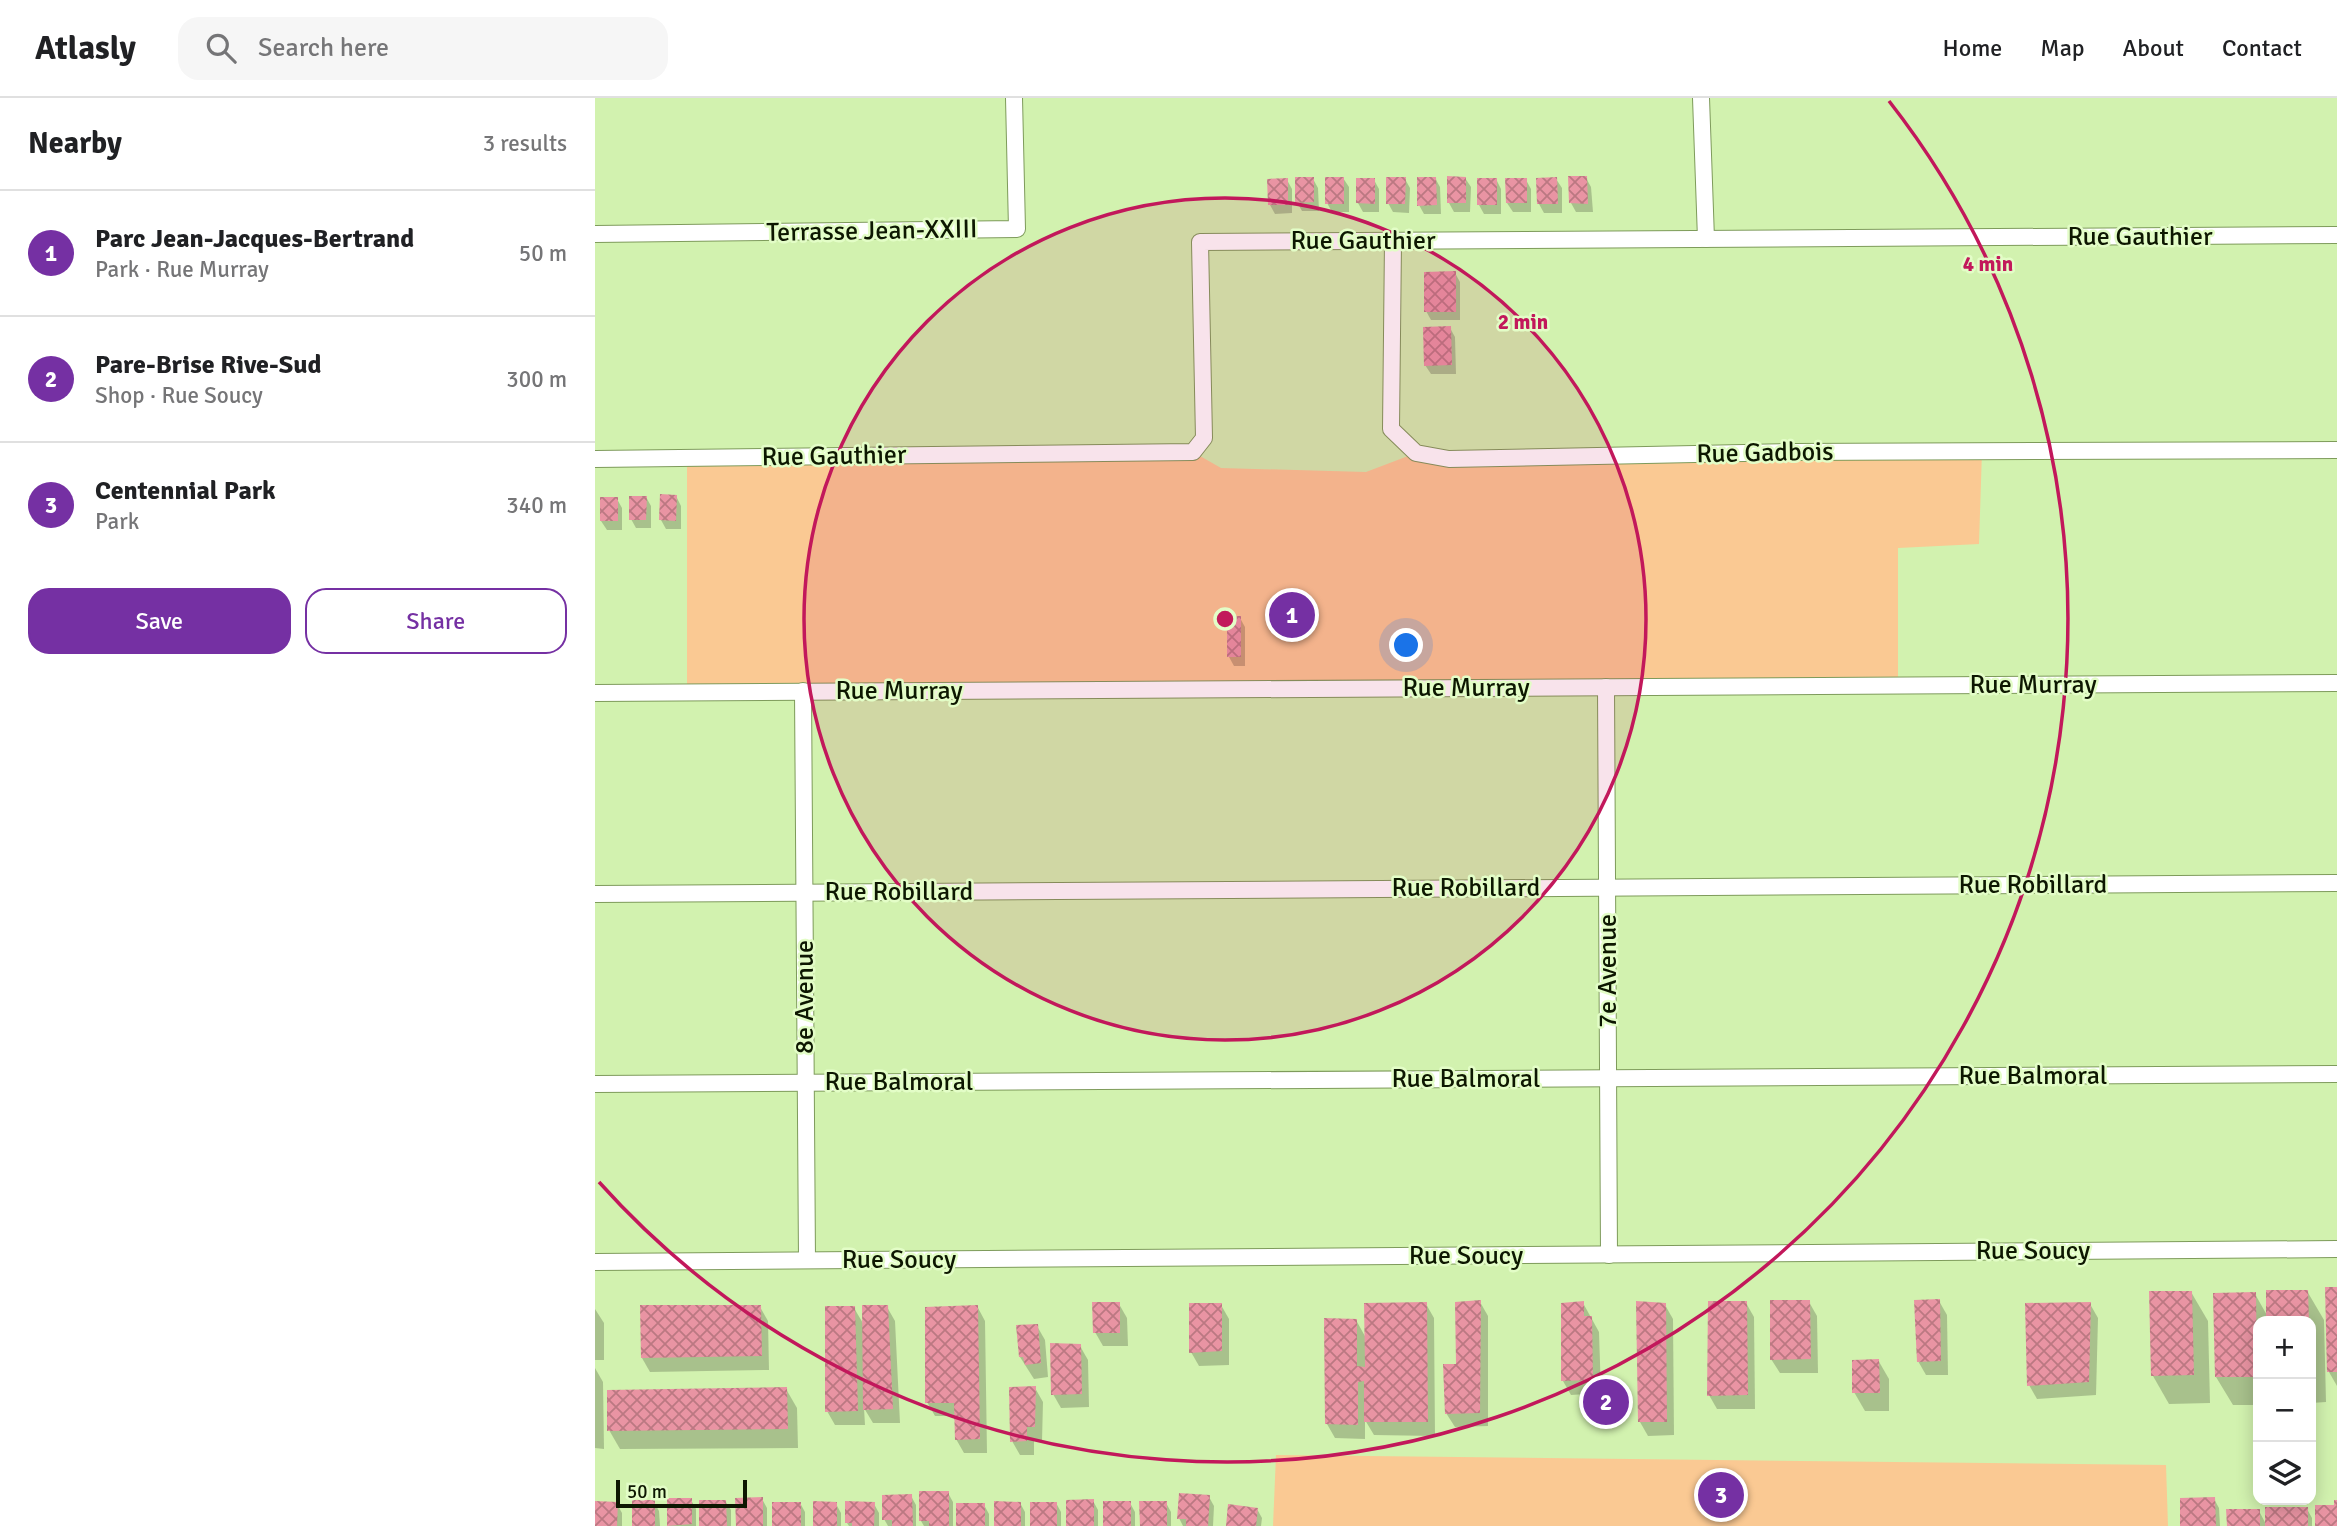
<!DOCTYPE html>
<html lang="en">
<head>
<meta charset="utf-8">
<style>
  :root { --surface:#fff; --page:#f6f6f6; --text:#202124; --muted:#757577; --line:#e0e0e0; --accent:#7530a3 }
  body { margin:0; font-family:Signika,sans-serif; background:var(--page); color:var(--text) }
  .controls { position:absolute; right:21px; bottom:21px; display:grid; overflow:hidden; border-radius:14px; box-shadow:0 4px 18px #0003 }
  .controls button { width:63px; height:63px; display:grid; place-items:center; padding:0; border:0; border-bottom:2px solid var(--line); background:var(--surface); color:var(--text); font:35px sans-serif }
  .scale { position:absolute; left:21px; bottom:18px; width:131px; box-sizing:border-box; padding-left:7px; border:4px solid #0d1701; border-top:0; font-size:19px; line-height:24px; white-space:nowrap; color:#0d1701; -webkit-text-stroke:5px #e3fdc7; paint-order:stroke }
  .you { position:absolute; left:812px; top:548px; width:24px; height:24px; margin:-18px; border:5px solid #fff; border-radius:50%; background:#1a73e8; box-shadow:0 0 0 10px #1a73e833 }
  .badge { display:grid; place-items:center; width:46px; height:46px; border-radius:50%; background:var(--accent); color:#fff; font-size:23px; font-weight:700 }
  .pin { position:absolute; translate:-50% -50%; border:4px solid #fff; box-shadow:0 2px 7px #0006 }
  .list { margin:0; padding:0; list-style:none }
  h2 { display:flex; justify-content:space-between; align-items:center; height:91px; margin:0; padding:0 28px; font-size:30px }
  h2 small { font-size:23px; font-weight:400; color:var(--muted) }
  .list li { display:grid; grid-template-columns:46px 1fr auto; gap:21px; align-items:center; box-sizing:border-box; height:126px; padding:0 28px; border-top:2px solid var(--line) }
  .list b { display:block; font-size:26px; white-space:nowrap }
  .list p { margin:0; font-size:23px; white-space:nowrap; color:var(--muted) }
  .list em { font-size:23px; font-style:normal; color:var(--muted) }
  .actions { display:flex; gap:14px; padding:21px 28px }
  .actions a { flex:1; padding:16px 0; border:2px solid var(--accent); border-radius:21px; text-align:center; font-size:24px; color:var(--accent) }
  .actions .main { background:var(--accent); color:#fff }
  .icon { flex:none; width:38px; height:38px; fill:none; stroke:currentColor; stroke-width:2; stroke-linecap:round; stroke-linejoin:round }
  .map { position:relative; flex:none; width:1742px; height:1428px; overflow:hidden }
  header { display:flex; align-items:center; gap:42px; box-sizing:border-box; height:98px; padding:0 35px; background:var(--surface); border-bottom:2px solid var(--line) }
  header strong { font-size:33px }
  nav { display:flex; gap:38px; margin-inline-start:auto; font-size:24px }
  .search { width:490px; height:63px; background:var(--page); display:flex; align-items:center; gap:18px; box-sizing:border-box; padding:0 24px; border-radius:21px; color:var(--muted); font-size:26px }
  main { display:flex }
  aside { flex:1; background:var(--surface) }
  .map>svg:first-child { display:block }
  .green { fill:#fac993 }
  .shadow { fill:#0003 }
  .building { fill:url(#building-cross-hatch) }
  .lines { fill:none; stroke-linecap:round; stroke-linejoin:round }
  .street-casing { stroke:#7e9b5b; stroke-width:18 }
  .street { stroke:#fff; stroke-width:16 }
  .ring { fill:none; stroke:#c2185b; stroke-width:3.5 }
  .labels { text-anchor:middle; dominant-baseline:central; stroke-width:5; stroke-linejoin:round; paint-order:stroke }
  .street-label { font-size:26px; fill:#0d1701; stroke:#e3fdc7 }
  .centre { fill:#c2185b; stroke:#e3fdc7; stroke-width:3.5 }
  .ring-label { font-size:21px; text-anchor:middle; font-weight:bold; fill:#c2185b; stroke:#e3fdc7; stroke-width:5; stroke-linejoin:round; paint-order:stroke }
</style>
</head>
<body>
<header>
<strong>Atlasly</strong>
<div class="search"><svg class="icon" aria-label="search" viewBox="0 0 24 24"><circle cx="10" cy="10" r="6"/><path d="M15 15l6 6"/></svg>Search here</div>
<nav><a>Home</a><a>Map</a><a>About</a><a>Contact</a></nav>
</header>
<main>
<aside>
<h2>Nearby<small>3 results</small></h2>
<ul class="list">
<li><span class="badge">1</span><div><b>Parc Jean-Jacques-Bertrand</b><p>Park · Rue Murray</p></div><em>50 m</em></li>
<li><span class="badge">2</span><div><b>Pare-Brise Rive-Sud</b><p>Shop · Rue Soucy</p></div><em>300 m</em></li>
<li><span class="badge">3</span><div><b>Centennial Park</b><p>Park</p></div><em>340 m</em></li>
</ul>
<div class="actions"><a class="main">Save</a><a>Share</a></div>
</aside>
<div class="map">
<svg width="1742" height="1428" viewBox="0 0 1742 1428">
  <defs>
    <pattern id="building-cross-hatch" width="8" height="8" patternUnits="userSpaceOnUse" patternTransform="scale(1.75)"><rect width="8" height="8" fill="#e994a3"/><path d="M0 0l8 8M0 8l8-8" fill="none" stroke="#bb7882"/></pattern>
  </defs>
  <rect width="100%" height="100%" fill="#d2f2af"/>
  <g class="green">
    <polygon points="1387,353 1384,446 1303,450 1303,584 92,594 92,360 598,354 626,370 771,374 821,355"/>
    <polygon points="681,1357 1571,1367 1573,1428 678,1428"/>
  </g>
  <g class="shadow">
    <polygon points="748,80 754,89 754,114 737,114 732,105"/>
    <polygon points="840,80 845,89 846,116 829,116 824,107"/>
    <polygon points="870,80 876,89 875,114 859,114 854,105"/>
    <polygon points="991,80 996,89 998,114 981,114 976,105"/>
    <polygon points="718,81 723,90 724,113 707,113 702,104"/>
    <polygon points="810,81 815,90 814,115 798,114 793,105"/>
    <polygon points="901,81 906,91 906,116 889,116 884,107"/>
    <polygon points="961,81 967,90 967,115 949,115 944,106"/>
    <polygon points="692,82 697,91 697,115 680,116 675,107"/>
    <polygon points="779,82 784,91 784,114 768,114 763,105"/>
    <polygon points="931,82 936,91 936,114 918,114 912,105"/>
    <polygon points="860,175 865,184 865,222 836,222 831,213"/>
    <polygon points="855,230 860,239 861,276 836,276 830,267"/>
    <polygon points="81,398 86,408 86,431 71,431 66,422"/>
    <polygon points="51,399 56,408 56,430 41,430 36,421"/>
    <polygon points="22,401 27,410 27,432 12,432 6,423"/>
    <polygon points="645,520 650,529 650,568 639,568 634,559"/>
    <polygon points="1742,1191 1742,1288 1734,1274"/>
    <polygon points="1712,1193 1729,1222 1731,1304 1716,1305 1716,1223 1663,1223 1663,1307 1638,1307 1621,1279 1660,1196 1673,1219"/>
    <polygon points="1596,1194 1613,1223 1615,1305 1574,1306 1558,1278"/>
    <polygon points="1344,1203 1352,1217 1353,1277 1331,1277 1323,1263"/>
    <polygon points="885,1204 893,1218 893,1328 860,1329 851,1315"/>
    <polygon points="1214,1204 1222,1218 1223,1275 1185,1275 1176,1261"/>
    <polygon points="988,1205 1004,1234 1006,1295 976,1297 968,1283"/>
    <polygon points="1151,1205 1159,1219 1160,1311 1122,1311 1114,1297"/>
    <polygon points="524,1206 532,1220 533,1248 508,1248 500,1234"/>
    <polygon points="831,1206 839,1220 840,1338 779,1337 770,1322 770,1341 740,1340 732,1326 761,1222 771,1240"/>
    <polygon points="1495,1206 1503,1220 1501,1297 1442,1301 1434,1287"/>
    <polygon points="626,1207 634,1221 634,1267 604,1268 596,1254"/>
    <polygon points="1070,1207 1078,1221 1079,1337 1053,1338 1045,1324"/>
    <polygon points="382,1208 390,1223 392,1355 369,1355 361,1341 361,1318 340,1318 332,1304"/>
    <polygon points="165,1209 173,1223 174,1272 55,1274 47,1260"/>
    <polygon points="292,1209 300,1223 305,1325 278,1325 269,1310 270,1327 240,1327 232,1313 259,1210 269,1227"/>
    <polygon points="0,1211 9,1225 9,1262 0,1262"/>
    <polygon points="442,1228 450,1242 453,1279 439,1281 425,1259"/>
    <polygon points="485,1248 493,1262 494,1309 466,1310 458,1296"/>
    <polygon points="1283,1262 1294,1281 1294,1313 1270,1313 1259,1294"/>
    <polygon points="0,1270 8,1284 9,1351 0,1350"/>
    <polygon points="440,1290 448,1304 447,1343 439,1343 439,1357 425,1357 417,1343"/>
    <polygon points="191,1291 202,1310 203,1350 25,1351 14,1332"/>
    <polygon points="353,1395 358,1404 358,1428 329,1428 326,1423"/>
    <polygon points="316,1398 321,1407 321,1428 293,1428 289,1421"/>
    <polygon points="614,1399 619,1408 618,1428 588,1428 584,1420"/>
    <polygon points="167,1401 172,1410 172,1428 142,1428"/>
    <polygon points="1619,1401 1624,1410 1625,1428 1587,1428"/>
    <polygon points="74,1402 96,1402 101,1411 101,1428 74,1428"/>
    <polygon points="130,1403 136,1412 136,1428 106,1428"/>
    <polygon points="498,1403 503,1412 503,1428 472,1428"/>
    <polygon points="59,1404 64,1413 65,1428 39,1428"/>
    <polygon points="0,1405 22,1406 27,1415 27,1428 0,1428"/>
    <polygon points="205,1405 210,1414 210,1428 179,1428"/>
    <polygon points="425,1405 430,1414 430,1428 401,1428"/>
    <polygon points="461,1405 466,1414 466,1428 436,1428"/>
    <polygon points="535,1405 540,1414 540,1428 510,1428"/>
    <polygon points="571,1405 576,1414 576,1428 547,1428"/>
    <polygon points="241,1406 246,1415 246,1428 219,1428"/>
    <polygon points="279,1406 284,1415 284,1428 254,1428 252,1425"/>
    <polygon points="389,1407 394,1416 394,1428 362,1428"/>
    <polygon points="662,1411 667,1420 666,1428 632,1428"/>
    <polygon points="1712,1411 1717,1420 1717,1428 1633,1428 1664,1413 1672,1428"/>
  </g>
  <g class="building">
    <polygon points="852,78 871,79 871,105 852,105"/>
    <polygon points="973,78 992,78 993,106 974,105"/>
    <polygon points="700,79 719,79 719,104 700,105"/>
    <rect x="730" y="79" width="19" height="27"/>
    <polygon points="791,79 811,79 810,106 791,106"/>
    <polygon points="822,79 841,79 842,107 822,108"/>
    <polygon points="962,79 963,106 942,106 941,80"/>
    <polygon points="693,80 693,107 673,107 672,81"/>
    <polygon points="761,80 780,80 780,106 761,105"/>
    <rect x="882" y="80" width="20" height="27"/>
    <polygon points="910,80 932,80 932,105 911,105"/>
    <polygon points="861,173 861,214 829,214 829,174"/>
    <polygon points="856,228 857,267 829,268 828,229"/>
    <polygon points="65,396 82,397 81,423 64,422"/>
    <polygon points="34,398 52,398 51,422 34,422"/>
    <rect x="5" y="399" width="18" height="24"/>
    <rect x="632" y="518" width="14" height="41"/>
    <polygon points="1730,1189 1742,1189 1742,1274 1732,1274"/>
    <polygon points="1671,1192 1713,1192 1714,1223 1671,1223"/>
    <polygon points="1554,1193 1597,1193 1599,1277 1556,1278"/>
    <polygon points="1661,1194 1662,1279 1620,1279 1618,1195"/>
    <polygon points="1345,1201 1346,1263 1322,1264 1319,1202"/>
    <polygon points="886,1202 885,1315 850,1316 848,1266 861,1266 860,1204"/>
    <polygon points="1175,1202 1215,1202 1216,1261 1175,1262"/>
    <polygon points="989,1203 989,1218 997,1218 998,1282 966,1283 966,1205"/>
    <polygon points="1041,1203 1071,1205 1072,1324 1043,1324"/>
    <polygon points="1113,1203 1152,1203 1153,1297 1112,1298"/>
    <polygon points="497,1204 525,1204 525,1235 498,1235"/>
    <polygon points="832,1204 833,1324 769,1324 769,1283 763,1284 763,1327 730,1326 729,1220 762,1221 762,1268 770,1269 769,1205"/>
    <polygon points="1496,1204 1494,1284 1432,1288 1430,1205"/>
    <polygon points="594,1205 627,1205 627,1253 594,1255"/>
    <polygon points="45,1207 166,1207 167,1258 46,1260"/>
    <polygon points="267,1207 293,1207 298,1311 268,1312"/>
    <polygon points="383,1207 385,1341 360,1342 359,1305 330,1305 330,1209"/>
    <polygon points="230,1208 260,1208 263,1313 230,1314"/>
    <polygon points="443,1226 446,1265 430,1267 428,1259 424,1259 421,1227"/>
    <polygon points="455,1245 486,1246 487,1296 456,1297"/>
    <polygon points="1284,1261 1285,1295 1257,1295 1257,1262"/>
    <polygon points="441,1288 440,1329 432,1329 432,1343 415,1344 414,1289"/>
    <polygon points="192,1289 193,1331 12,1333 12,1292"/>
    <polygon points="324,1393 354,1393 354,1428 334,1428 334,1423 324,1423"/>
    <polygon points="584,1395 615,1397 613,1428 591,1428 591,1421 582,1421"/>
    <polygon points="317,1396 318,1428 297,1428 297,1422 287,1422 287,1397"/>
    <polygon points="168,1399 168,1428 141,1428 140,1400"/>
    <polygon points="1620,1399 1621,1428 1585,1428 1585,1400"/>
    <polygon points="72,1400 97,1400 97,1426 72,1428"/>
    <polygon points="499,1401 499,1428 471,1428 471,1402"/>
    <rect x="37" y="1402" width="23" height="26"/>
    <polygon points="104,1402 131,1402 132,1428 104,1428"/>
    <polygon points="1739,1402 1742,1402 1742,1428 1720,1428 1720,1407 1739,1407"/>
    <polygon points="0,1403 23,1404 22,1428 0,1428"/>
    <polygon points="218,1403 242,1404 242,1428 218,1428"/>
    <polygon points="250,1403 280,1404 279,1428 257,1428 257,1425 250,1425"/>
    <polygon points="399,1403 426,1404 426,1428 399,1428"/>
    <rect x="508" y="1403" width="28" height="25"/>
    <polygon points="544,1403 572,1403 572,1428 545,1428"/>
    <rect x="177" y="1404" width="29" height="24"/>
    <rect x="435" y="1404" width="27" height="24"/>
    <rect x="361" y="1405" width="29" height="23"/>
    <polygon points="633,1406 663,1410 661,1428 631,1428"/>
    <rect x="1670" y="1409" width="43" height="19"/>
    <polygon points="1631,1411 1665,1411 1665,1428 1632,1428"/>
  </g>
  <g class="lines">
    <defs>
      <g id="street">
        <polyline points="1106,0 1111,141"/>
        <polyline points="0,136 422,131 419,0"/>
        <polyline points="798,143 796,331 821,355 854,361 1197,354 1742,352"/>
        <polyline points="0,361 598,354 609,340 605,144 1742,137"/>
        <polyline points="1011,589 1014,1157"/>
        <polyline points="208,593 212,1162"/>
        <polyline points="0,595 1742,585"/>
        <polyline points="0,796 1742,785"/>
        <polyline points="0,986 1742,976"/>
        <polyline points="0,1164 1742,1151"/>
      </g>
    </defs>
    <use href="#street" class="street-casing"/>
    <use href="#street" class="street"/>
  </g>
  <circle cx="630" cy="521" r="421" fill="#c2185b" fill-opacity=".12"/>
  <g class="ring">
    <circle cx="630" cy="521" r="421"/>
    <path d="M1294 3A842 842 0 0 1 4 1084"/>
  </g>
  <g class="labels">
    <g class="street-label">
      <text transform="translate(277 133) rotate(-1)">Terrasse Jean-XXIII</text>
      <text x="1545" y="139">Rue Gauthier</text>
      <text x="768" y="143">Rue Gauthier</text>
      <text transform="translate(1170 355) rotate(-1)">Rue Gadbois</text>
      <text transform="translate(239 358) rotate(-1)">Rue Gauthier</text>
      <text x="1438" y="587">Rue Murray</text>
      <text x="871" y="590">Rue Murray</text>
      <text x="304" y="593">Rue Murray</text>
      <text x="1438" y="787">Rue Robillard</text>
      <text x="871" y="790">Rue Robillard</text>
      <text x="304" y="794">Rue Robillard</text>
      <text transform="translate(1013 873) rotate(-90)">7e Avenue</text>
      <text transform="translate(210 899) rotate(-90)">8e Avenue</text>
      <text x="1438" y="978">Rue Balmoral</text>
      <text x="871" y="981">Rue Balmoral</text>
      <text x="304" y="984">Rue Balmoral</text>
      <text x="1438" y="1153">Rue Soucy</text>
      <text x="871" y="1158">Rue Soucy</text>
      <text x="304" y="1162">Rue Soucy</text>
    </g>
  </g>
  <circle cx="630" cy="521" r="10" class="centre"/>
  <g class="ring-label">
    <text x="1393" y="173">4 min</text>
    <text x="928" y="231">2 min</text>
  </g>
</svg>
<div class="controls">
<button>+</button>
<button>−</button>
<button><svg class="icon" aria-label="layers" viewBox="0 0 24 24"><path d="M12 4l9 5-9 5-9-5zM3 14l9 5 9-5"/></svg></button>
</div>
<div class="scale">50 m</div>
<div class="you"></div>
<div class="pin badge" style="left:697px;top:517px">1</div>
<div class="pin badge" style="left:1011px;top:1304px">2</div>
<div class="pin badge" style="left:1126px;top:1397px">3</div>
</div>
</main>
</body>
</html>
